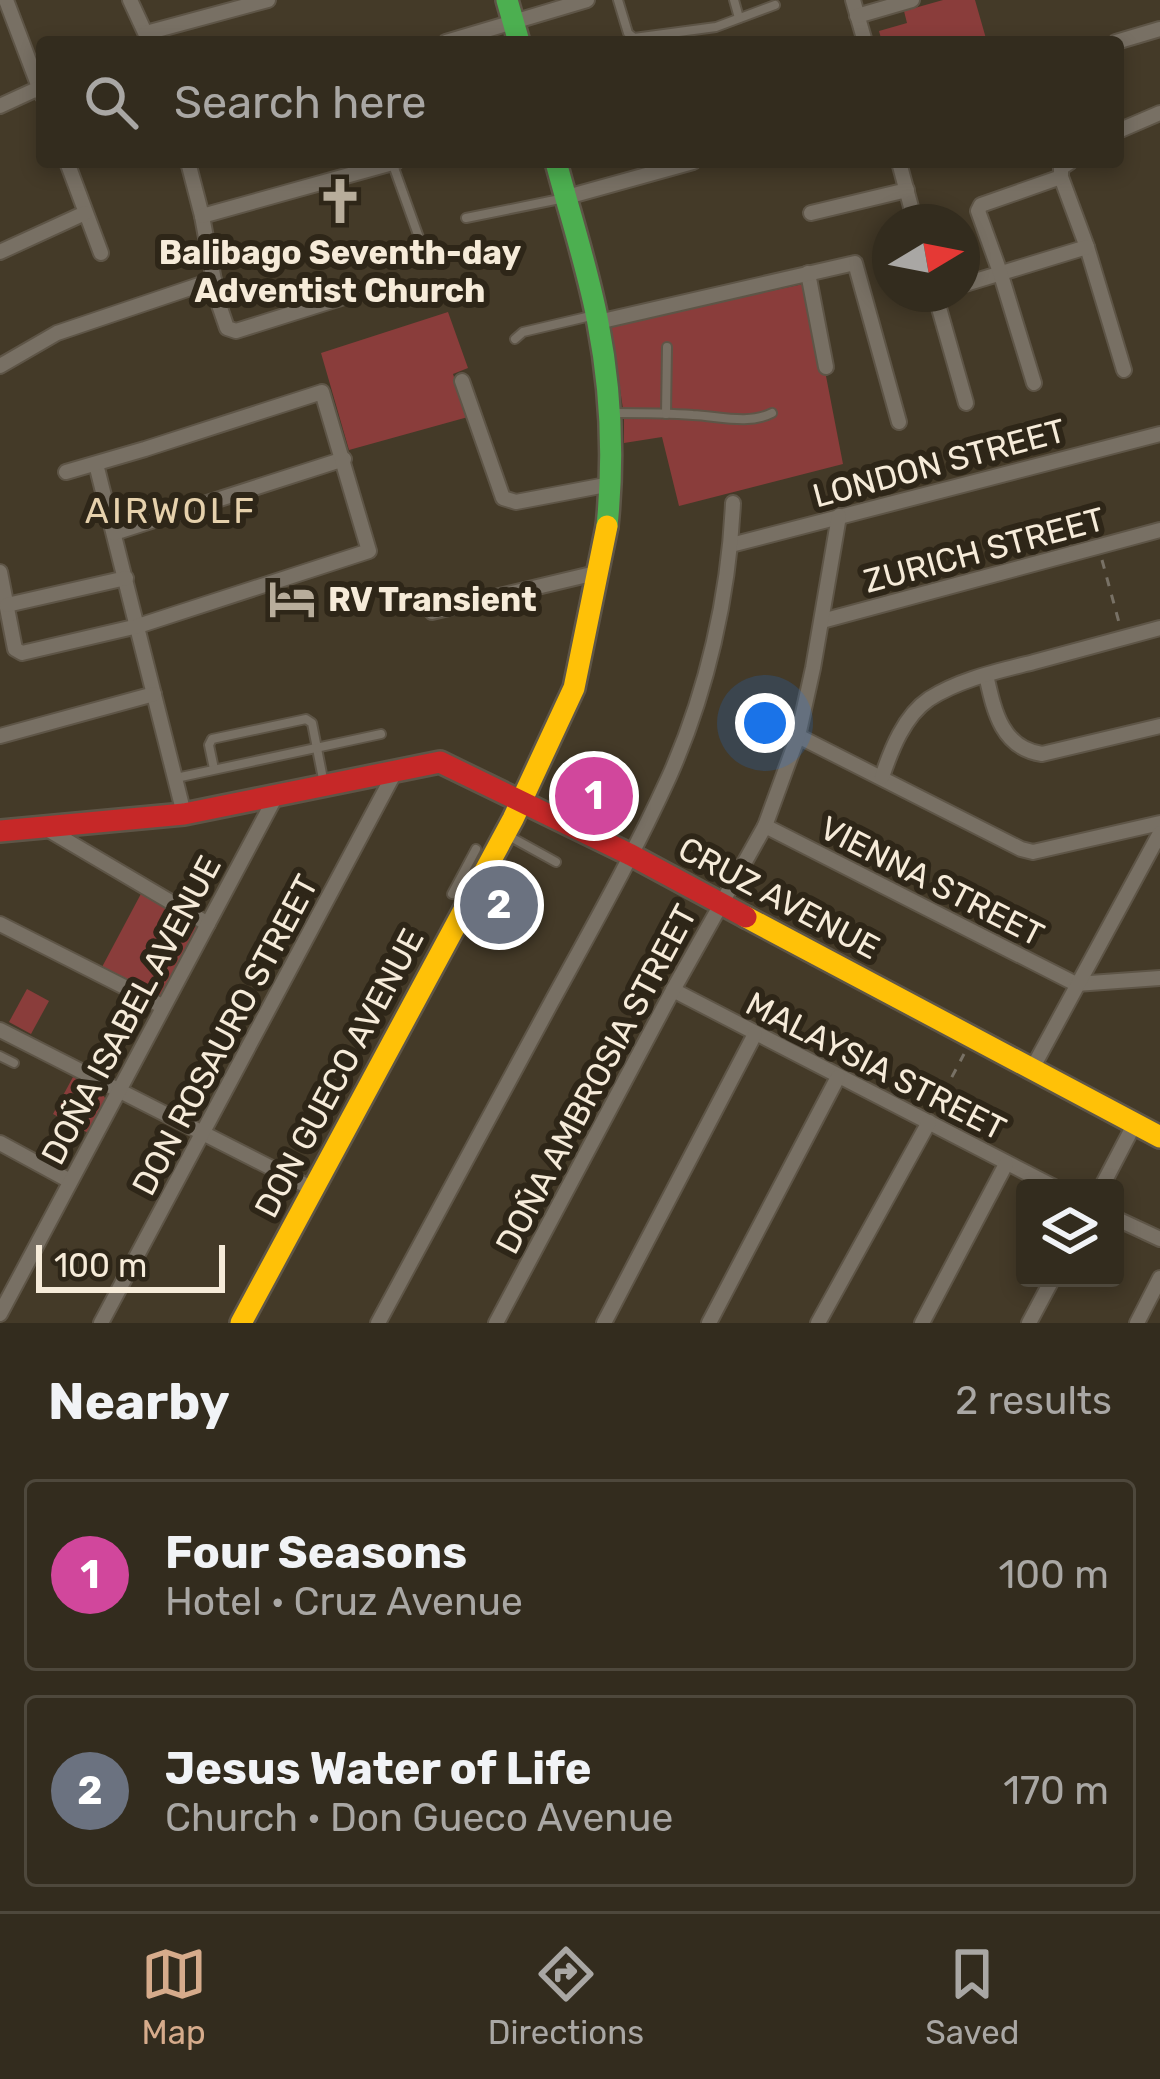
<!DOCTYPE html>
<html lang="en">
<head>
<meta charset="utf-8">
<style>
  :root { --surface:#332c1e; --page:#3e382b; --text:#f1f3f6; --muted:#a9a7a4; --line:#4e483c; --accent:#d6ab8b }
  body { margin:0; font-family:Rubik,sans-serif; background:var(--page); color:var(--text) }
  .controls { position:absolute; right:36px; bottom:36px; display:grid; overflow:hidden; border-radius:12px; box-shadow:0 6px 18px #0003 }
  .controls button { width:108px; height:108px; display:grid; place-items:center; padding:0; border:0; border-bottom:3px solid var(--line); background:var(--surface); color:var(--text); font:60px sans-serif }
  .compass { position:absolute; left:872px; top:204px; width:108px; height:108px; border-radius:50%; background:var(--surface); box-shadow:0 6px 18px #0003; rotate:80deg }
  .scale { position:absolute; left:36px; bottom:30px; width:189px; box-sizing:border-box; padding-left:12px; border:6px solid #f6ebd9; border-top:0; font-size:33px; line-height:42px; white-space:nowrap; color:#f6ebd9; -webkit-text-stroke:9px #2e2618; paint-order:stroke }
  .you { position:absolute; left:765px; top:723px; width:42px; height:42px; margin:-30px; border:9px solid #fff; border-radius:50%; background:#1a73e8; box-shadow:0 0 0 18px #1a73e833 }
  .badge { display:grid; place-items:center; width:78px; height:78px; border-radius:50%; background:var(--accent); color:#fff; font-size:39px; font-weight:700 }
  .pin { position:absolute; translate:-50% -50%; border:6px solid #fff; box-shadow:0 3px 12px #0006 }
  .list { margin:0; padding:0; list-style:none }
  h2 { display:flex; justify-content:space-between; align-items:center; height:156px; margin:0; padding:0 48px; font-size:51px }
  h2 small { font-size:39px; font-weight:400; color:var(--muted) }
  .list li { display:grid; grid-template-columns:78px 1fr auto; gap:36px; align-items:center; box-sizing:border-box; height:192px; margin:0 24px 24px; padding:0 24px; border:3px solid var(--line); border-radius:12px }
  .list b { display:block; font-size:45px; white-space:nowrap }
  .list p { margin:0; font-size:39px; white-space:nowrap; color:var(--muted) }
  .list em { font-size:39px; font-style:normal; color:var(--muted) }
  .icon { flex:none; width:66px; height:66px; fill:none; stroke:currentColor; stroke-width:2; stroke-linecap:round; stroke-linejoin:round }
  .map { position:relative; flex:none; width:1160px; height:1323px; overflow:hidden }
  .search { position:absolute; background:var(--surface); box-shadow:0 6px 18px #0003; left:36px; right:36px; top:36px; height:132px; display:flex; align-items:center; gap:30px; box-sizing:border-box; padding:0 42px; border-radius:12px; color:var(--muted); font-size:45px }
  .sheet { height:588px; background:var(--surface) }
  nav { display:flex; justify-content:space-around; align-items:center; box-sizing:border-box; height:168px; border-top:3px solid var(--line); background:var(--surface); font-size:33px; color:var(--muted) }
  nav a { display:grid; justify-items:center; gap:6px }
  nav .on { color:var(--accent) }
  .map>svg:first-child { display:block }
  .green { fill:#8a3d3b }
  .lines { fill:none; stroke-linecap:round; stroke-linejoin:round }
  .lane-casing { stroke:#5e5547; stroke-width:12 }
  .street-casing { stroke:#5e5547; stroke-width:18 }
  .fast-casing { stroke:#5e5547; stroke-width:26 }
  .slow-casing { stroke:#5e5547; stroke-width:26 }
  .jam-casing { stroke:#5e5547; stroke-width:26 }
  .path { stroke:#787165; stroke-width:3; stroke-dasharray:9 9; stroke-linecap:butt }
  .lane { stroke:#787064; stroke-width:8 }
  .street { stroke:#787064; stroke-width:14 }
  .fast { stroke:#4caf50; stroke-width:21 }
  .slow { stroke:#ffc107; stroke-width:21 }
  .jam { stroke:#c62828; stroke-width:21 }
  .labels { text-anchor:middle; dominant-baseline:central; stroke-width:12; stroke-linejoin:round; paint-order:stroke }
  .poi-label { font-size:33px; font-weight:bold; fill:#f6ebd9; stroke:#2e2618 }
  .street-label { font-size:33px; fill:#f6ebd9; stroke:#2e2618 }
  .neighbourhood-label { font-size:36px; letter-spacing:3px; fill:#e6d1ac; stroke:#2e2618 }
</style>
</head>
<body>
<div class="map">
<svg width="1160" height="1323" viewBox="0 0 1160 1323">
  <rect width="100%" height="100%" fill="#443a28"/>
  <g class="green">
    <polygon points="943,0 975,0 987,42 882,42 879,31 907,23 904,11"/>
    <polygon points="808,283 843,464 679,506 662,437 624,443 624,415 610,325"/>
    <polygon points="448,312 468,368 453,374 468,417 349,450 321,353"/>
    <polygon points="143,890 197,924 198,929 164,995 155,995 102,967"/>
    <polygon points="27,989 49,1001 31,1034 9,1022"/>
    <polygon points="73,1077 99,1091 106,1099 106,1105 90,1134 53,1114"/>
  </g>
  <g class="lines">
    <defs>
      <g id="lane">
        <polyline points="618,0 628,33 634,38 716,27 775,5"/>
        <polyline points="734,0 739,18"/>
        <polyline points="393,165 426,257"/>
        <polyline points="466,218 560,199"/>
        <polyline points="515,339 523,332 595,315"/>
        <path d="M 613,413 C 640,413 666,413 693,415 C 718,416 749,425 772,413"/>
        <polyline points="666,414 667,347"/>
        <polyline points="214,769 209,745 212,739 306,719 312,723 324,784"/>
        <polyline points="176,778 381,734"/>
        <polyline points="507,835 556,862"/>
        <polyline points="452,894 476,849"/>
        <polyline points="0,1056 14,1063"/>
      </g>
      <g id="street">
        <polyline points="6,0 42,95"/>
        <polyline points="130,0 148,39"/>
        <polyline points="853,0 865,42"/>
        <polyline points="857,16 912,0"/>
        <polyline points="146,33 268,0"/>
        <polyline points="446,42 587,0"/>
        <polyline points="1116,42 1160,29"/>
        <polyline points="0,106 39,88"/>
        <polyline points="1118,131 1160,113"/>
        <polyline points="67,162 101,253"/>
        <polyline points="188,162 202,216 218,302 227,328 236,331 357,293"/>
        <polyline points="1070,162 1061,168 1061,177 1087,247 1124,370"/>
        <polyline points="900,166 915,222"/>
        <polyline points="567,197 693,162"/>
        <polyline points="811,213 907,190"/>
        <polyline points="202,216 396,162"/>
        <polyline points="0,252 85,213"/>
        <polyline points="808,273 826,367"/>
        <polyline points="962,285 1087,247"/>
        <polyline points="935,294 966,403"/>
        <polyline points="598,322 855,263 899,422"/>
        <polyline points="0,366 57,333 214,280"/>
        <polyline points="462,381 503,498 516,502 611,484"/>
        <polyline points="1034,383 1001,275 978,211 981,205 1061,177"/>
        <polyline points="96,464 184,814"/>
        <polyline points="114,533 344,459"/>
        <polyline points="731,545 1160,434"/>
        <polyline points="0,572 15,649 22,653 138,626 369,551 322,392 145,449 66,472"/>
        <polyline points="7,605 126,578"/>
        <polyline points="432,612 600,572"/>
        <polyline points="822,621 1160,530"/>
        <path d="M 986,675 C 994,710 1001,748 1042,754 L 1160,726"/>
        <polyline points="0,736 154,694"/>
        <polyline points="798,736 1021,849 1033,852 1160,823"/>
        <path d="M 882,777 C 891,750 904,716 929,699 C 960,679 999,671 1034,662 C 1076,651 1118,639 1160,628"/>
        <polyline points="765,826 1076,984 1160,978"/>
        <polyline points="47,829 208,924"/>
        <polyline points="0,924 162,1006"/>
        <polyline points="673,990 1056,1188"/>
        <polyline points="0,1030 313,1189"/>
        <polyline points="1032,1069 1160,833"/>
        <polyline points="0,1143 70,1181"/>
        <polyline points="1101,1188 1134,1125"/>
        <polyline points="1115,1218 1160,1239"/>
        <polyline points="0,1314 276,796"/>
        <polyline points="101,1323 395,772"/>
        <path d="M 378,1323 C 436,1216 494,1109 551,1003 C 592,928 634,854 669,777 C 707,692 729,595 733,503"/>
        <polyline points="496,1323 673,990 765,826 798,736 813,668 839,516"/>
        <polyline points="604,1323 755,1034"/>
        <polyline points="709,1323 838,1077"/>
        <polyline points="818,1323 929,1122"/>
        <polyline points="922,1323 1006,1164"/>
        <polyline points="1029,1323 1053,1278"/>
        <polyline points="1137,1323 1160,1278"/>
      </g>
      <g id="fast">
        <polyline points="507,0 519,42"/>
        <path d="M 556,162 C 570,215 588,269 598,323 C 611,390 614,458 607,526"/>
      </g>
      <g id="slow">
        <polyline points="746,917 1160,1137"/>
        <polyline points="241,1323 513,819 574,688 607,526"/>
      </g>
      <polyline id="jam" points="0,831 184,814 440,762 631,855 746,917"/>
    </defs>
    <use href="#lane" class="lane-casing"/>
    <use href="#street" class="street-casing"/>
    <use href="#fast" class="fast-casing"/>
    <use href="#slow" class="slow-casing"/>
    <use href="#jam" class="jam-casing"/>
    <g class="path">
      <polyline points="1102,560 1120,626"/>
      <polyline points="935,1109 964,1054"/>
    </g>
    <use href="#lane" class="lane"/>
    <use href="#street" class="street"/>
    <use href="#fast" class="fast"/>
    <use href="#slow" class="slow"/>
    <use href="#jam" class="jam"/>
  </g>
  <defs>
    <symbol id="church-bare" viewBox="-9 -9 18 18"><path d="M-1.2-6h2.4v3.5h3.3v2.4h-3.3V6h-2.4V-.1h-3.3v-2.4h3.3Z" fill="#b8ad9b" stroke="#2e2618" stroke-width="2.5" paint-order="stroke"/></symbol>
    <symbol id="hotel-bare" viewBox="-9 -9 18 18"><path d="M-6-4.5h1.5V1H6V5H4.5V3h-9V5H-6ZM-4 0a1.8 1.8 0 1 1 3.6 0ZM.5 0V-2.5h3Q6-2.5 6 0Z" fill="#b8ad9b" stroke="#2e2618" stroke-width="2.5" paint-order="stroke"/></symbol>
  </defs>
  <g fill-rule="evenodd">
    <use href="#church-bare" x="307" y="168" width="66" height="66"/>
    <use href="#hotel-bare" x="259" y="566" width="66" height="66"/>
  </g>
  <g class="labels">
    <g class="poi-label">
      <text x="340" y="252">Balibago Seventh-day<tspan x="340" dy="38">Adventist Church</tspan></text>
      <text x="328" y="599" text-anchor="start">RV Transient</text>
    </g>
    <g class="street-label">
      <text transform="translate(939 463) rotate(-15)">LONDON STREET</text>
      <text transform="translate(984 550) rotate(-15)">ZURICH STREET</text>
      <text transform="translate(932 881) rotate(27)">VIENNA STREET</text>
      <text transform="translate(779 898) rotate(28)">CRUZ AVENUE</text>
      <text transform="translate(131 1010) rotate(-62)">DOÑA ISABEL AVENUE</text>
      <text transform="translate(225 1035) rotate(-62)">DON ROSAURO STREET</text>
      <text transform="translate(876 1066) rotate(27)">MALAYSIA STREET</text>
      <text transform="translate(339 1073) rotate(-62)">DON GUECO AVENUE</text>
      <text transform="translate(596 1079) rotate(-62)">DOÑA AMBROSIA STREET</text>
    </g>
    <g class="neighbourhood-label">
      <text x="171" y="510">AIRWOLF</text>
    </g>
  </g>
</svg>
<div class="controls">
<button><svg class="icon" aria-label="layers" viewBox="0 0 24 24"><path d="M12 4l9 5-9 5-9-5zM3 14l9 5 9-5"/></svg></button>
</div>
<svg class="compass" viewBox="-18 -18 36 36"><path d="M0-13l5 13h-10z" fill="#e53935"/><path d="M0 13l5-13h-10z" fill="#a9a7a4"/></svg>
<div class="scale">100 m</div>
<div class="you"></div>
<div class="pin badge" style="left:594px;top:796px;background:#d1479c">1</div>
<div class="pin badge" style="left:499px;top:905px;background:#6b7280">2</div>
<div class="search"><svg class="icon" aria-label="search" viewBox="0 0 24 24"><circle cx="10" cy="10" r="6"/><path d="M15 15l6 6"/></svg>Search here</div>
</div>
<section class="sheet">
<h2>Nearby<small>2 results</small></h2>
<ul class="list">
<li><span class="badge" style="background:#d1479c">1</span><div><b>Four Seasons</b><p>Hotel · Cruz Avenue</p></div><em>100 m</em></li>
<li><span class="badge" style="background:#6b7280">2</span><div><b>Jesus Water of Life</b><p>Church · Don Gueco Avenue</p></div><em>170 m</em></li>
</ul>
</section>
<nav>
<a class="on"><svg class="icon" aria-label="map" viewBox="0 0 24 24"><path d="M3 6l6-2 6 2 6-2v14l-6 2-6-2-6 2zM9 4v14M15 6v14"/></svg>Map</a>
<a><svg class="icon" aria-label="directions" viewBox="0 0 24 24"><path d="M12 3l9 9-9 9-9-9zM9 14v-3h6M13 9l2 2-2 2"/></svg>Directions</a>
<a><svg class="icon" aria-label="saved" viewBox="0 0 24 24"><path d="M7 4h10v16l-5-4-5 4z"/></svg>Saved</a>
</nav>
</body>
</html>
